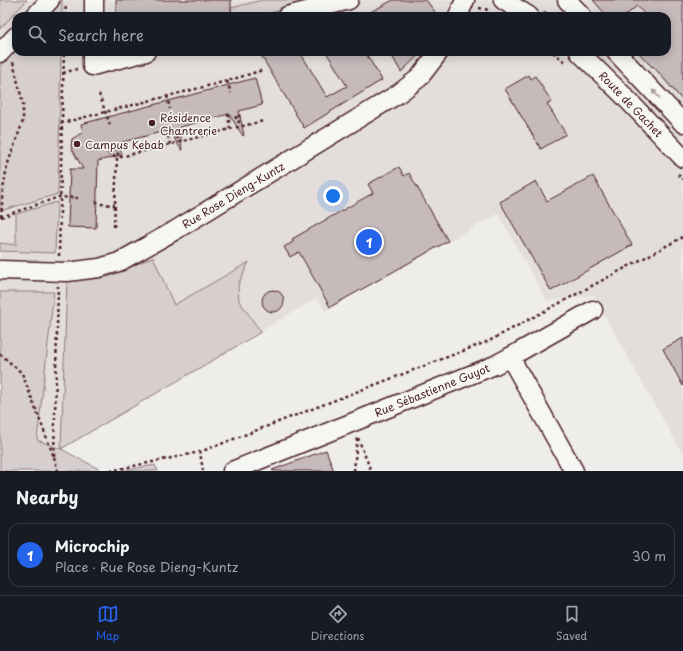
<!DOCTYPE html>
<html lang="en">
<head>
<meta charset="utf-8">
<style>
  :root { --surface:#171b24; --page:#20242c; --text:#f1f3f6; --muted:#9ea1a6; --line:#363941; --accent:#2563eb }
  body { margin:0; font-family:"Playpen Sans",sans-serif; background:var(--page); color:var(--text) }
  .you { position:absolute; left:333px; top:196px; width:14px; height:14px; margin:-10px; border:3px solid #fff; border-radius:50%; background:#1a73e8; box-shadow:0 0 0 6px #1a73e833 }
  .badge { display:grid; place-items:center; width:26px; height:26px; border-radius:50%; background:var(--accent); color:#fff; font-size:13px; font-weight:700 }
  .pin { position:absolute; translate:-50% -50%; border:2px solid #fff; box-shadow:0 1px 4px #0006 }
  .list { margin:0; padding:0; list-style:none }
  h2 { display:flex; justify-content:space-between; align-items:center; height:52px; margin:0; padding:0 16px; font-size:17px }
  h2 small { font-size:13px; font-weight:400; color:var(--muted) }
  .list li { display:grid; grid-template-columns:26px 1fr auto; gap:12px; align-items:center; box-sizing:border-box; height:64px; margin:0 8px 8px; padding:0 8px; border:1px solid var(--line); border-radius:12px }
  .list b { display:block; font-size:15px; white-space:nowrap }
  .list p { margin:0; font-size:13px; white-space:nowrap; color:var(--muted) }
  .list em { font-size:13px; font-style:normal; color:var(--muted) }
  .icon { flex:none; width:22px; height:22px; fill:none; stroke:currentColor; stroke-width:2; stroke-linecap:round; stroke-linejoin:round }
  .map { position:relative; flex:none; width:683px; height:471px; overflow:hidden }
  .search { position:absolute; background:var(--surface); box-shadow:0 2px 10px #0003; left:12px; right:12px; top:12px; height:44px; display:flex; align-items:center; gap:10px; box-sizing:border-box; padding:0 14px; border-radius:12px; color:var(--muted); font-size:15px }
  .sheet { height:124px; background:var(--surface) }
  nav { display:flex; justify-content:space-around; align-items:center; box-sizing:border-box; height:56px; border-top:1px solid var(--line); background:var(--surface); font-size:11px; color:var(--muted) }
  nav a { display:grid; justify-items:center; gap:2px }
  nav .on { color:var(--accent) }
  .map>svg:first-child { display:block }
  .built { fill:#e3dedc; fill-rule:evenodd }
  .green { fill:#d7cfce; stroke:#90777c }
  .building { fill:#c6babb; stroke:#4a1f2b }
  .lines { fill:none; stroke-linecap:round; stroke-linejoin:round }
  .minor-casing { stroke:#4a1f2b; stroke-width:21 }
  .path { stroke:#4a1f2b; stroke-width:2.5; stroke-dasharray:3 3; stroke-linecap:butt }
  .minor { stroke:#f6f6f2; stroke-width:18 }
  .oneway { fill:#a99598 }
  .poi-dot { fill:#4a1f2b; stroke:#f6f6f2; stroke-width:1.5 }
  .labels { text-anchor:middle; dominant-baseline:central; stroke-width:3; stroke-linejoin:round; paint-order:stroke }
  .street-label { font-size:11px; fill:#4a1f2b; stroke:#f6f6f2 }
  .poi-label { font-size:11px; fill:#4a1f2b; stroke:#f6f6f2; text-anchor:start }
</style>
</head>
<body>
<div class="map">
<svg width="683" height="471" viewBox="0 0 683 471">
  <rect width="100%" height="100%" fill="#efedea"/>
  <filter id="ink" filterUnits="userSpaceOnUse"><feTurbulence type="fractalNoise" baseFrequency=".025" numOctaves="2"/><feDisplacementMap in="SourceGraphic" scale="8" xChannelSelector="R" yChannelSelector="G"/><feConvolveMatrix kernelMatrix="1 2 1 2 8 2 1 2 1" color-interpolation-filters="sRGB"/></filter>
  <g filter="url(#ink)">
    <path class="built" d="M 0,0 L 683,0 L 683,455 L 593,295 L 547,301 L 498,214 L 325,311 L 317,298 L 61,449 L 37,440 L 54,292 L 0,292 ZM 16,16 L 667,16 L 667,52 L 16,52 Z"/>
    <g class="green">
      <polygon points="0,0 27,0 0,29"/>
      <polygon points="62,0 62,16 48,16"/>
      <polygon points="262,0 320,0 258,16 231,16 231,8"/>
      <polygon points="16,50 16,52 61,52 58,194 0,211 0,66"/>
      <polygon points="57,202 55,253 0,251 0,243 16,245 16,214"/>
      <polygon points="153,257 174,305 249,262 238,285 239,301 261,332 61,449 103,471 0,471 0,292 54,292 37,440 61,449 67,281 108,277"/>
      <polygon points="155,465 158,471 121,471"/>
    </g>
    <g class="building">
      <rect x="116" y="0" width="115" height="16"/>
      <polygon points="393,0 426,0 438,16 363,16"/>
      <polygon points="593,0 683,0 683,101 653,66 652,67 638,52 667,52 667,16 646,16 637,6 625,16 607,16"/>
      <polygon points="270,52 300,52 327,97 347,86 326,52 365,52 382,80 304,128 262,57"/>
      <polygon points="390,52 422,52 401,72"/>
      <polygon points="529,75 531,79 535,76 552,102 547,104 566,134 541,149 505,89"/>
      <polygon points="255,78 262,105 239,111 244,135 243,136 229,114 180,127 182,151 169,130 119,143 122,155 98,161 96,228 68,227 70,169 83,169 71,147 72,139 83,132 81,124"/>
      <polygon points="399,167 404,176 409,173 448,241 330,307 299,252 290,257 284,247 293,242 292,239 373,193 368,184"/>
      <polygon points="593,176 632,245 551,291 500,202 536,181 547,201"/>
      <circle cx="273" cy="301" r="11"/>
      <polygon points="683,338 683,386 663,349"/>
      <polygon points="326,450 334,471 273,471 272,470"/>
    </g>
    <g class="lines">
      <defs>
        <g id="minor">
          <polyline points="503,0 529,16"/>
          <polyline points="567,0 582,16"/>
          <polyline points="35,16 50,0"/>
          <polyline points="94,16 94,0"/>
          <polyline points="287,16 349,0"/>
          <polyline points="458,16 465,0"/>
          <polyline points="92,52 92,66 146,52"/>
          <polyline points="579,52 623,95 683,158"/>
          <polyline points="616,52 683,123"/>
          <polyline points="0,53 16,36"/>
          <polyline points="0,270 67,272 99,268 119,262 174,231 398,94 419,78 439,52"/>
          <polyline points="510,357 593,310"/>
          <polyline points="232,471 495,365 510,357 574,471"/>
        </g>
      </defs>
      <use href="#minor" class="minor-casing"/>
      <g class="path">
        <polyline points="479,8 489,10"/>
        <polyline points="544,12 550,16"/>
        <polyline points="65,16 66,4"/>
        <polyline points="553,52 565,62"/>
        <polyline points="63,73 77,69"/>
        <polyline points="227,81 231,93"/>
        <polyline points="99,94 110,125"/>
        <polyline points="167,96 170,109"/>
        <polyline points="236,116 236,120 239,122 239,114"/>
        <polyline points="62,123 64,52"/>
        <polyline points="230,129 263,121"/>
        <polyline points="167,130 170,145"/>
        <polyline points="175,130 177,138 180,135 178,130"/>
        <polyline points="113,145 107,147 109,154 117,158"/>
        <polyline points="114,148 116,153 118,154 120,151 119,148"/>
        <polyline points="678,174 683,179"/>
        <polyline points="96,201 99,204 115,205"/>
        <polyline points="1,217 3,190 7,166 23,121 23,104 13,62"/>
        <polyline points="1,217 59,197 78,198"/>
        <polyline points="114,227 117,158 230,129 228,114"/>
        <polyline points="59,256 62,123 227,81 263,70"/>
        <polyline points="0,354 22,373 54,457 58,286"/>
        <polyline points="358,438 371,471"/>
        <polyline points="54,457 58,471"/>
        <polyline points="110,471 200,452"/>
        <polyline points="203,471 200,452 489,341 683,237"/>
        <polyline points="354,471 357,437"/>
      </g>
      <use href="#minor" class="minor"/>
    </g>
    <defs><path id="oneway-solid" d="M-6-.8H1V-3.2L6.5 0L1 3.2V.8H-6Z"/></defs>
    <use class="oneway" href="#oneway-solid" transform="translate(656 94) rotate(-133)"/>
  </g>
  <g class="poi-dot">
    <circle cx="152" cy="123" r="4"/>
    <circle cx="77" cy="144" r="4"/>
  </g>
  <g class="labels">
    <g class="street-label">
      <text transform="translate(631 104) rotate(46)">Route de Gachet</text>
      <text transform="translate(233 195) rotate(-31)">Rue Rose Dieng-Kuntz</text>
      <text transform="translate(432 390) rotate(-22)">Rue Sébastienne Guyot</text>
    </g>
    <g class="poi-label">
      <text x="160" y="117">Résidence<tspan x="160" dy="13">Chantrerie</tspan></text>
      <text x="85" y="144">Campus Kebab</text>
    </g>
  </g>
</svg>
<div class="you"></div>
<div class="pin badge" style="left:369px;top:242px">1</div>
<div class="search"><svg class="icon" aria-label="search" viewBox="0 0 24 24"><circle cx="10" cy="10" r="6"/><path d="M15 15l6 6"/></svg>Search here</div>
</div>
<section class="sheet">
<h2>Nearby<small></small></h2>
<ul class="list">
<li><span class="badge">1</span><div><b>Microchip</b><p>Place · Rue Rose Dieng-Kuntz</p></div><em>30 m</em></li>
</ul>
</section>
<nav>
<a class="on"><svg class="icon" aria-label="map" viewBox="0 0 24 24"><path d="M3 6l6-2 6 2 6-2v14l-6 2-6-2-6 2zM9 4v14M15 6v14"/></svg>Map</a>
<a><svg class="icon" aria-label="directions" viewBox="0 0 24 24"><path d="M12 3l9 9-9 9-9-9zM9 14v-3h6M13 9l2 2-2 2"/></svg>Directions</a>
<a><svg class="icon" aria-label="saved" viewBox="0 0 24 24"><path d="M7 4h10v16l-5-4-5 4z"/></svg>Saved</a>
</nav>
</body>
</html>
